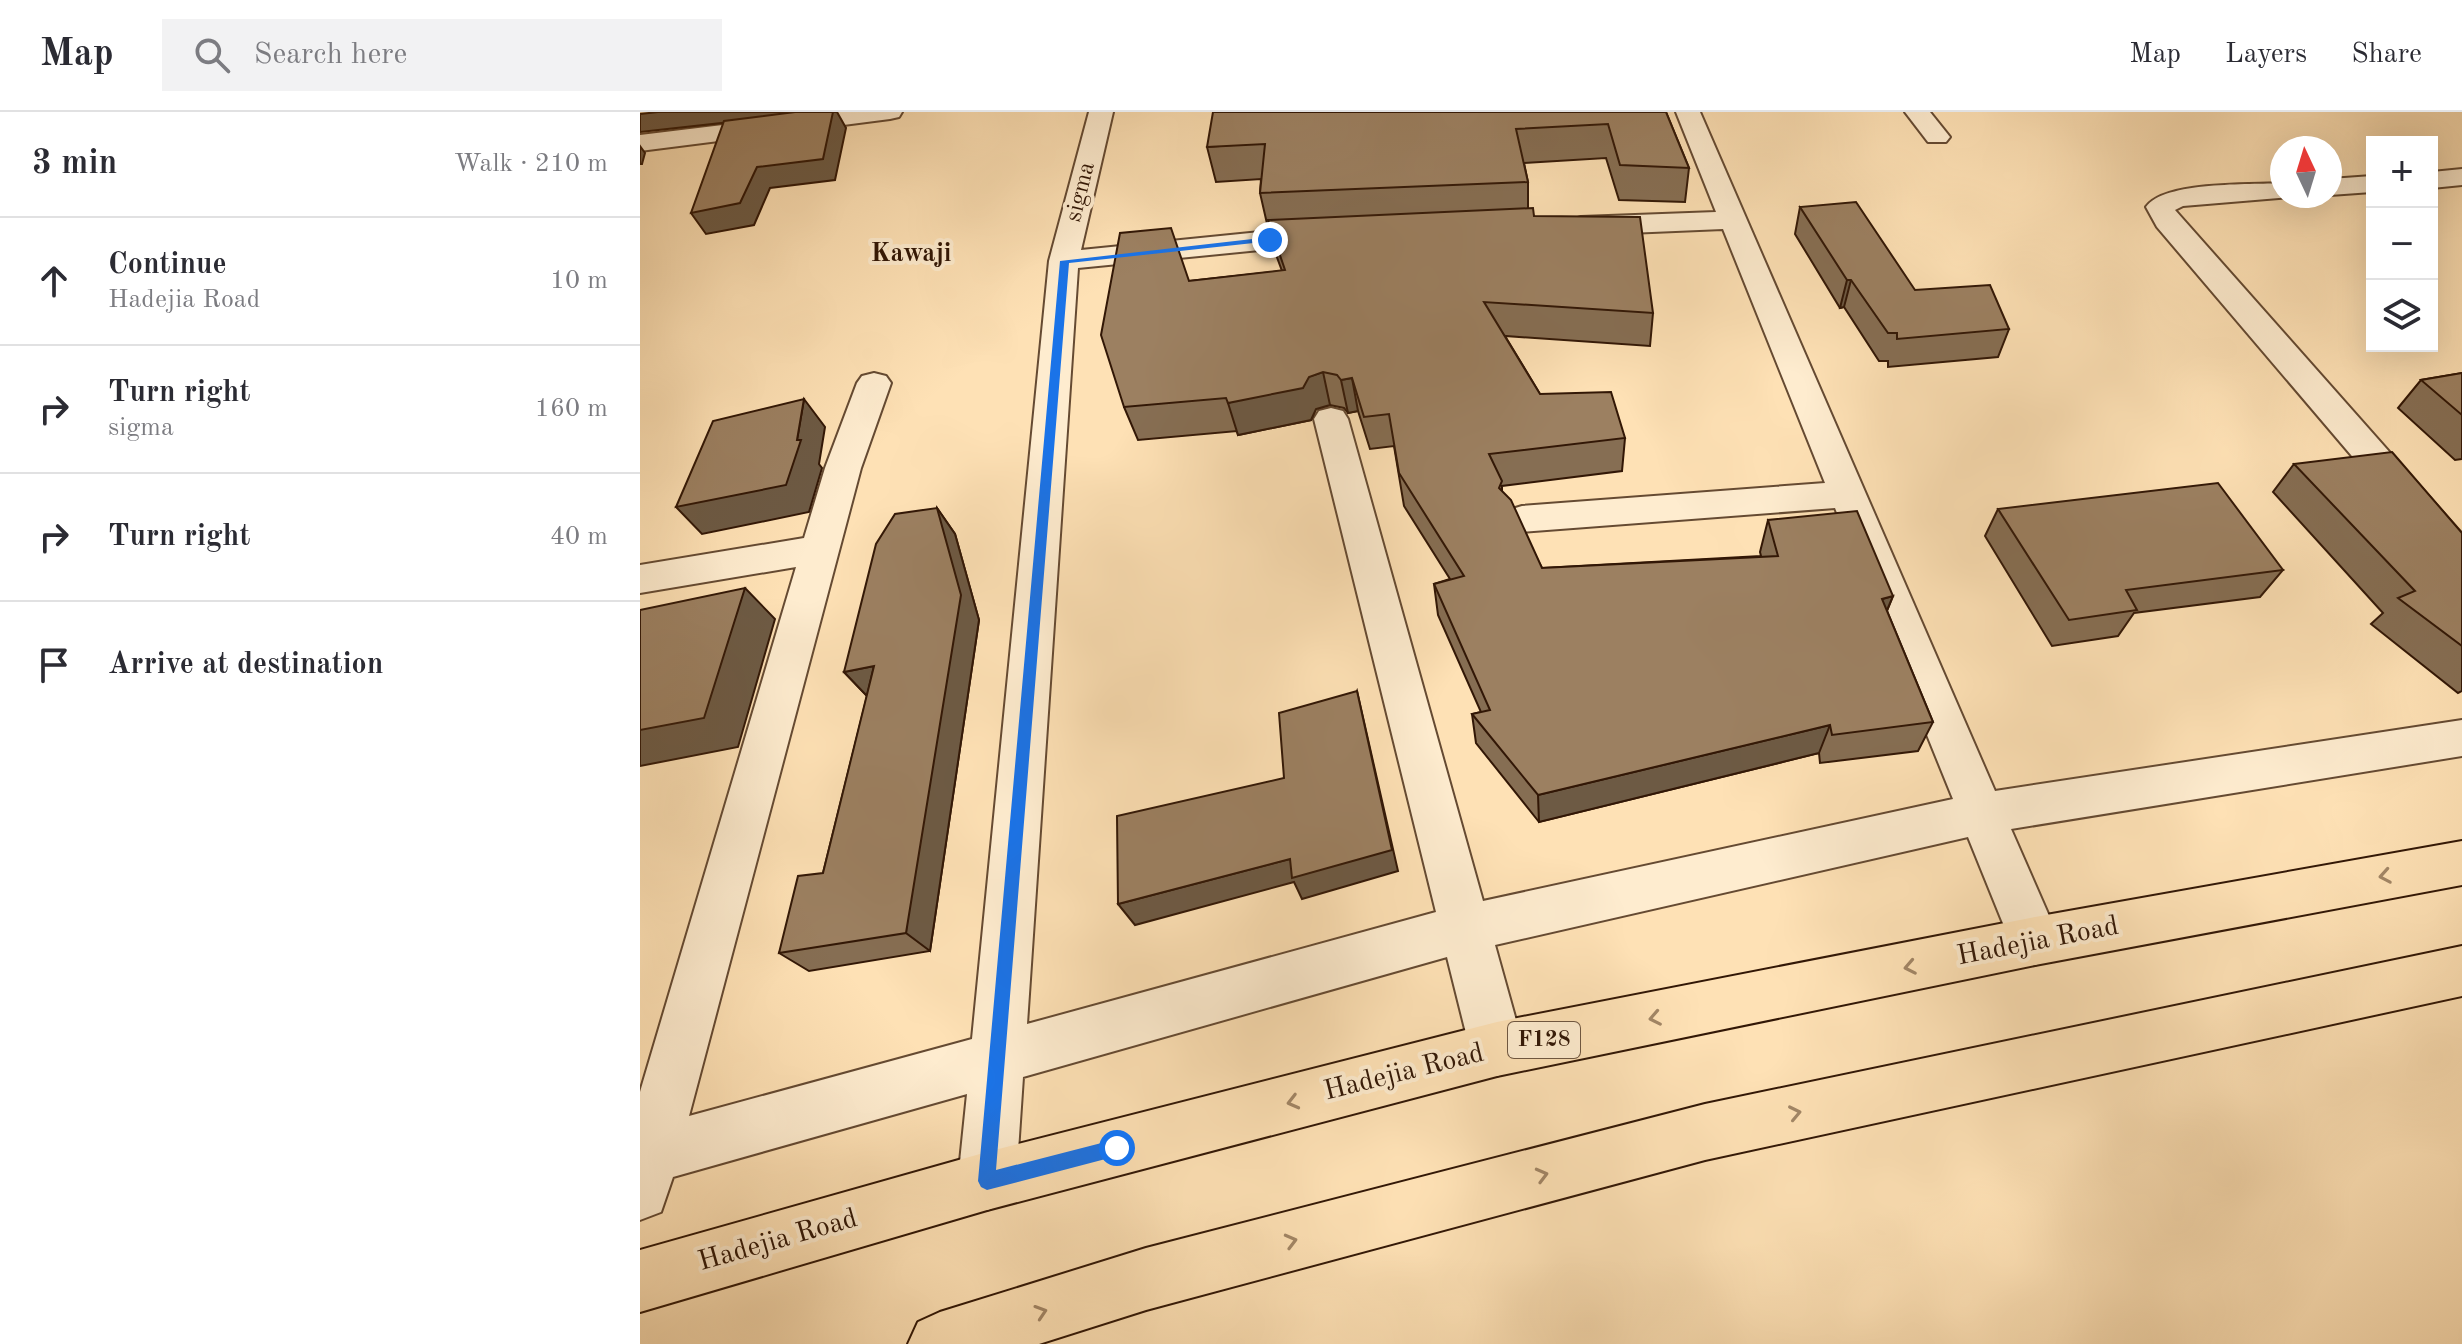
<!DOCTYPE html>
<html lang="en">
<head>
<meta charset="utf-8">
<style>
  :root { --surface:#fff; --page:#f2f2f3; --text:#2b2b33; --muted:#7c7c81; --line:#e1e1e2 }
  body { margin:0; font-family:"Old Standard TT",serif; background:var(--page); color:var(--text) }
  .controls { position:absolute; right:24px; top:24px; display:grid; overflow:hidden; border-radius:0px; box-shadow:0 8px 32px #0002 }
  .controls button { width:72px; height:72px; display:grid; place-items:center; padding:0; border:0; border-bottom:2px solid var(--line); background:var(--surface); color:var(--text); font:40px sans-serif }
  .compass { position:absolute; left:1630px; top:24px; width:72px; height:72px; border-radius:50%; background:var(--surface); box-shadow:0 8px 32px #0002; rotate:356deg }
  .stop { position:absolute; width:24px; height:24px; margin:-18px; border:6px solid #1a73e8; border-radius:50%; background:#fff }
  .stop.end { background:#1a73e8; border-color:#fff; box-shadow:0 2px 8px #0008 }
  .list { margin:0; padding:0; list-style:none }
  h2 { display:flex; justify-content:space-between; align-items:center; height:104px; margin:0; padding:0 32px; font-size:34px }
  h2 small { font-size:26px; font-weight:400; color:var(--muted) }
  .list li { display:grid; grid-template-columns:52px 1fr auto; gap:24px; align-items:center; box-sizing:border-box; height:128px; padding:0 32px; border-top:2px solid var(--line) }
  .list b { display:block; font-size:30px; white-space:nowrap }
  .list p { margin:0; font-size:26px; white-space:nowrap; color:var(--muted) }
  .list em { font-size:26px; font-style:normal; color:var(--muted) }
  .icon { flex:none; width:44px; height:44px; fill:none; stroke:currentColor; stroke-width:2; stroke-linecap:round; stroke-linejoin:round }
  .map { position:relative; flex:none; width:1822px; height:1232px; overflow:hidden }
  header { display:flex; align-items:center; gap:48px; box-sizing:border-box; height:112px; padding:0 40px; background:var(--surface); border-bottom:2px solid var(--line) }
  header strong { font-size:38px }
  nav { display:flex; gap:44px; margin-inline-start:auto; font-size:28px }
  .search { width:560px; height:72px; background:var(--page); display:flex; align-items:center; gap:20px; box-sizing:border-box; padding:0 28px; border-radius:0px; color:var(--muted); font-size:30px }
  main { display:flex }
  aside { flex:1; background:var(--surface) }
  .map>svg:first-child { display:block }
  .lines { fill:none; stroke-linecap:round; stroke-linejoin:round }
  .minor-casing { stroke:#654a32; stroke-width:4 }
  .primary-casing { stroke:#321706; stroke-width:4 }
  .minor { fill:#feeccf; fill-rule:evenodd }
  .primary { fill:#fee1b5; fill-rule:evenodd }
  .wall { fill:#866e53; stroke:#321706; stroke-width:2 }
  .shaded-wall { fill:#6d5a44; stroke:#321706; stroke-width:2 }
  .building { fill:#9c8061; stroke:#321706; stroke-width:2 }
  .oneway { stroke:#a28666 }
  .route { fill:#1a73e8 }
  .labels { text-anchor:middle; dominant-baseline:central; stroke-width:8; stroke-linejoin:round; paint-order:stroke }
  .shield { fill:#feeccf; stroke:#6f5742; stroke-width:2 }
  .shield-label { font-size:22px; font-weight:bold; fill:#321706 }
  .street-label { font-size:24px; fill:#321706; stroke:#feeccf }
  .far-district-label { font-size:26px; font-weight:bold; fill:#321706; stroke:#feeccf }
  .near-street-label { font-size:28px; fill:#321706; stroke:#feeccf }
</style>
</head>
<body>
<header>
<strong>Map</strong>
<div class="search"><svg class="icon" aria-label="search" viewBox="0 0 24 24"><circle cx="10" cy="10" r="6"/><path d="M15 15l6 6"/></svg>Search here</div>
<nav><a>Map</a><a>Layers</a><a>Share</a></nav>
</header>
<main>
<aside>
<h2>3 min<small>Walk · 210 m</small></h2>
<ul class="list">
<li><svg class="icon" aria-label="ahead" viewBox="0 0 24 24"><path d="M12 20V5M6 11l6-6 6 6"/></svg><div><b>Continue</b><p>Hadejia Road</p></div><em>10 m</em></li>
<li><svg class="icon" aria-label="right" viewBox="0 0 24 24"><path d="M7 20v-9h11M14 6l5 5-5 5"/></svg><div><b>Turn right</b><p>sigma</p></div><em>160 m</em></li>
<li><svg class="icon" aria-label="right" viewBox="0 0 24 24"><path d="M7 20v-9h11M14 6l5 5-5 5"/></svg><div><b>Turn right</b></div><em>40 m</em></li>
<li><svg class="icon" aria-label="arrive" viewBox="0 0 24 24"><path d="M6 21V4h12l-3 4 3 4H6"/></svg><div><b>Arrive at destination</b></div></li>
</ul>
</aside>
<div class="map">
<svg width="1822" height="1232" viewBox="0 0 1822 1232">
  <rect width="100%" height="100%" fill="#fee1b5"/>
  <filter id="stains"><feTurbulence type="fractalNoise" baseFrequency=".0025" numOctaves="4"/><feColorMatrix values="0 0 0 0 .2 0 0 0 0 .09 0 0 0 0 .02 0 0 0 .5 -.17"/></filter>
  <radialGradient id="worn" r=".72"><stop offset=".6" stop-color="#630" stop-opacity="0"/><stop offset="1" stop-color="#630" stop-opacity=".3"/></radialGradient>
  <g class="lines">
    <defs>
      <g id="minor">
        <polygon points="189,0 262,0 259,5 250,7 0,39 0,23"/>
        <polygon points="449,0 473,0 441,138 630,119 693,116 703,119 707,125 703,131 693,134 630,137 438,156 387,912 796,800 674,307 679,299 691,296 703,299 708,307 843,789 1313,687 1195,396 882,420 869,416 863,407 869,398 882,394 1185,371 1083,117 941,123 931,120 927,114 931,108 941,105 1076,100 1036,0 1060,0 1355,679 1822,608 1822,644 1371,717 1420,829 1413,846 1395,853 1377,846 1328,725 855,833 884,937 876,956 857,964 838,956 830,937 807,845 383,965 376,1069 368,1090 347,1098 326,1090 318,1069 327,982 33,1065 21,1100 0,1108 0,980 156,455 0,481 0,453 164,426 185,356 217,271 222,264 234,261 246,264 251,271 221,356 49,1004 332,927 409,149"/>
        <polygon points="1265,0 1290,0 1310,25 1306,30 1288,30"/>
        <polygon points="1822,57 1822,73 1792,76 1792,60"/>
        <polygon points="1732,64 1732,80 1690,83 1690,67"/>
        <path d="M 1642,71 L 1642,84 L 1652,85 L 1543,94 L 1535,98 L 1822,422 L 1822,461 L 1808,457 L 1517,115 L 1506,95 C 1524,69 1610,73 1642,71 Z"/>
      </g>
      <g id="primary">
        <polygon points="1822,729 1822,773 1395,853 857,964 347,1098 0,1200 0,1138 347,1040 857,910 1395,805"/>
        <polygon points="1822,834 1822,884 1065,1048 506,1198 399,1232 268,1232 278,1210 300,1200 506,1136 1065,992"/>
      </g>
    </defs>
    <use href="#minor" class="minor-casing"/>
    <use href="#primary" class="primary-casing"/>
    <use href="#minor" class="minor"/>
    <use href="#primary" class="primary"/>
  </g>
  <g class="wall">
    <polygon points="1026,0 1049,56 1045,90 979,88 966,46 884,51 888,70 888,96 894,104 1013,201 1010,234 865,224 900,282 985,326 982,359 862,374 862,380 902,456 1121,444 1120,440 1128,408 1253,484 1247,499 1293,610 1278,639 1180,651 1179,641 899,710 836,631 832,602 841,600 798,503 794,472 810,467 764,394 754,334 730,337 718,299 708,301 704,296 690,293 676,297 671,308 598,323 597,319 498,328 484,295 549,169 642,159 635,140 630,116 628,116 620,81 621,67 576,70 567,35"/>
    <polygon points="1160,95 1275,178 1369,217 1358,245 1248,255 1248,249 1239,249 1204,195 1200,196 1155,122"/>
    <polygon points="1822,261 1822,347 1815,348 1758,296 1781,268"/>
    <polygon points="1654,352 1822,421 1822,579 1818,581 1731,512 1743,501 1633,380"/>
    <polygon points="297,396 315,422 339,508 290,839 169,859 139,841 183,761 227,584 204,560"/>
    <polygon points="1358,397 1643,458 1620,485 1494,501 1478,524 1412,534 1345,424"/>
  </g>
  <g class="shaded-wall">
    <polygon points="18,0 182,0 0,20 0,2"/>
    <polygon points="193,0 197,0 206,16 195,68 130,76 114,113 66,122 51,101"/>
    <polygon points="0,34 5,41 2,52 0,52"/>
    <polygon points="1207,168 1211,168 1204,195 1200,196"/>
    <polygon points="683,260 690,293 676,297 671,308 598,323 588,291"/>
    <polygon points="712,266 718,299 708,301 701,268"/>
    <polygon points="164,287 185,315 179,352 182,356 169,400 62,422 36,395 157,328"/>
    <polygon points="297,396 315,422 339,508 290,839 266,821"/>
    <polygon points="105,476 135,507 98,635 0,654 0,618"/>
    <polygon points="1253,484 1240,515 1242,487"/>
    <polygon points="234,554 227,584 204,560"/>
    <polygon points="717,579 758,759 662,787 654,770 495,813 478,792 650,747"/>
    <polygon points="1190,613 1179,641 899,710 898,683"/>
  </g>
  <g class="building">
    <polygon points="155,0 193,0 183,47 117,55 100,91 51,101 84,9"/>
    <polygon points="573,0 1026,0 1049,56 980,53 968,12 876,17 888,70 620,81 625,32 567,35"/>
    <polygon points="1216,90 1275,178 1350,173 1369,217 1257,227 1257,221 1248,221 1211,168 1207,168 1160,95"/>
    <polygon points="893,96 894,104 1000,105 1013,201 844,190 900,282 971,280 985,326 849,342 862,369 859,376 871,388 902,456 1138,444 1128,408 1217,399 1253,484 1242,487 1293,610 1192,623 1190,613 898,683 832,602 850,598 794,472 824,464 759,361 749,302 724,305 712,266 701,268 697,263 683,260 669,265 663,276 588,291 586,286 484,295 461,223 480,121 531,116 549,169 645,158 628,108"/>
    <polygon points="1822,261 1822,303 1781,268"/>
    <polygon points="164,287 157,328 161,328 146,373 36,395 73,309"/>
    <polygon points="1752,340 1822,421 1822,534 1758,486 1775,479 1654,352"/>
    <polygon points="1578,371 1643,458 1486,478 1497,498 1429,508 1358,397"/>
    <polygon points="297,396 321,483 266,821 139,841 158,764 183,761 234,554 204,560 236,432 255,402"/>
    <polygon points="105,476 64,606 0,618 0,498"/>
    <polygon points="717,579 752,738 652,766 650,747 478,792 477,704 644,666 639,601"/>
  </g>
  <defs><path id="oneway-chevron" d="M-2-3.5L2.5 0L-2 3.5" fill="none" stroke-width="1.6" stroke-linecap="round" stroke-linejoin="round" transform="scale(2)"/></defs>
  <g class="oneway">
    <use href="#oneway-chevron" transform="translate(1745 764) rotate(170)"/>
    <use href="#oneway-chevron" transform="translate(1270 855) rotate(169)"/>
    <use href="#oneway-chevron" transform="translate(1015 906) rotate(169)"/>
    <use href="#oneway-chevron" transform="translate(653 990) rotate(166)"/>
    <use href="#oneway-chevron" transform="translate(1155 1001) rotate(-12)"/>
    <use href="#oneway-chevron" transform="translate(902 1063) rotate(-15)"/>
    <use href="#oneway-chevron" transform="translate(651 1129) rotate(-15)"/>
    <use href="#oneway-chevron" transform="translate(401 1200) rotate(-18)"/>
  </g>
  <polygon class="route" points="630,125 633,129 429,151 356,1058 477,1027 483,1030 485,1036 483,1042 477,1044 347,1078 341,1075 338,1069 420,149"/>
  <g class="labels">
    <rect class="shield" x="868" y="910" width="72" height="36" rx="6"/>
    <g class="shield-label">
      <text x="904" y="928">F128</text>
    </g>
    <g class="street-label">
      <text transform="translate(441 80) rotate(-76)">sigma</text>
    </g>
    <g class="far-district-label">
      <text x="271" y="142">Kawaji</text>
    </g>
    <g class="near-street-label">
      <text transform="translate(1398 830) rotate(-11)">Hadejia Road</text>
      <text transform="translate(764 961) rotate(-14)">Hadejia Road</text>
      <text transform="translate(138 1129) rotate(-16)">Hadejia Road</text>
    </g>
  </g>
  <rect width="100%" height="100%" filter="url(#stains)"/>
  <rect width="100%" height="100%" fill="url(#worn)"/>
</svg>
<div class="controls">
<button>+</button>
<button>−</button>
<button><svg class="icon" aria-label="layers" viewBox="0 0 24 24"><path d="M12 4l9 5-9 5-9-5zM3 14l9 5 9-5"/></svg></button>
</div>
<svg class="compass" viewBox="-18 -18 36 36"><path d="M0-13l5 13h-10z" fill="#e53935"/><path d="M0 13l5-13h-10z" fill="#7c7c81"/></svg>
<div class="stop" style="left:477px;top:1036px"></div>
<div class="stop end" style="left:630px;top:128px"></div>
</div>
</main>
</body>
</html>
